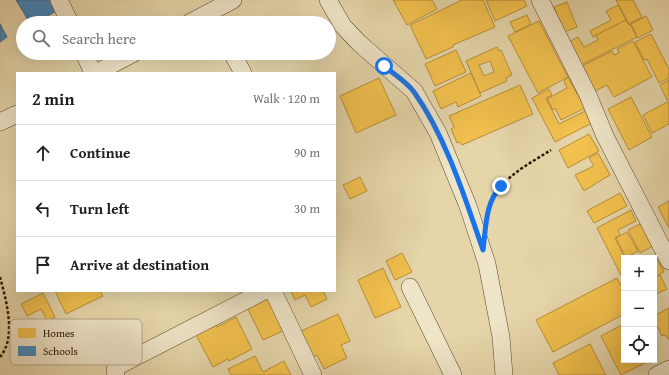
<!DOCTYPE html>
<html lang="en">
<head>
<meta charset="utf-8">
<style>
  :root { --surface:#fff; --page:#f6f6f6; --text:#202124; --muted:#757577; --line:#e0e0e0 }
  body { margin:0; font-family:"Gentium Book Plus",serif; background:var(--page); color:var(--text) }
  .controls { position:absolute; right:12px; bottom:12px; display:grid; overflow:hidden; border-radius:0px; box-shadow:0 4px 16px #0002 }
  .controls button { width:36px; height:36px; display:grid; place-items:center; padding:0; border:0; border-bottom:1px solid var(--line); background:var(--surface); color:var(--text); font:20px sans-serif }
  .stop { position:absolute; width:12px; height:12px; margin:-9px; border:3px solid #1a73e8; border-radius:50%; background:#fff }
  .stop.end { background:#1a73e8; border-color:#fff; box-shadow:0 1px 4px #0008 }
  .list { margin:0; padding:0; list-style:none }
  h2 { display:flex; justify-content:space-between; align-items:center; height:52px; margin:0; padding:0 16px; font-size:17px }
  h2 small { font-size:13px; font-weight:400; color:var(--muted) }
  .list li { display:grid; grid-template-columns:26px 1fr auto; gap:12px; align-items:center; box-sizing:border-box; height:56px; padding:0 16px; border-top:1px solid var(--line) }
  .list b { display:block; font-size:15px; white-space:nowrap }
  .list em { font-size:13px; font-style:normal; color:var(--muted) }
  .icon { flex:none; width:22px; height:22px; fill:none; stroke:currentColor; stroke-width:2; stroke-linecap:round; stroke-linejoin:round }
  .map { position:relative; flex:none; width:669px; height:375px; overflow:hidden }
  .search { position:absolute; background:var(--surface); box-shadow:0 4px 16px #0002; left:16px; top:16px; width:320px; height:44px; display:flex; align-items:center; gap:10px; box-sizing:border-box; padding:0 14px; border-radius:22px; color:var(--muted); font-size:15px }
  .panel { position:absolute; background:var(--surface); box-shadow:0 4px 16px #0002; left:16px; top:72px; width:320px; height:220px; border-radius:0px }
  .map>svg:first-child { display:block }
  .homes { fill:#f2c14e; stroke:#b78e38; fill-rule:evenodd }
  .schools { fill:#3f88c5; stroke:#3a668c }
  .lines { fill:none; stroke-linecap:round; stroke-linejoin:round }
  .minor-casing { stroke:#5c462f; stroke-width:18 }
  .path { stroke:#2e1606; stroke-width:2.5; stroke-dasharray:3 2; stroke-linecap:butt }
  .minor { stroke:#eee4c7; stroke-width:17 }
  .route { stroke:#1a73e8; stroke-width:5 }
  .key { fill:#eee4c7; stroke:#b4a68d; stroke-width:1 }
  .key-label { font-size:11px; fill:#2e1606 }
</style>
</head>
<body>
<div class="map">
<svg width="669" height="375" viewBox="0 0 669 375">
  <rect width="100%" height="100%" fill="#e5d5a9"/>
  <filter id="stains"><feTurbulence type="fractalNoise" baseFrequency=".005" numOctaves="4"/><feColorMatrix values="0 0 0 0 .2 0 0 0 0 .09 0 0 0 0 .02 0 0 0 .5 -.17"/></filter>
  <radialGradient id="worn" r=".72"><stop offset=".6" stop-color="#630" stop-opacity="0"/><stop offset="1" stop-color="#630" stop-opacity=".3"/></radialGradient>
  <g class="homes">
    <polygon points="393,0 432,0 437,9 407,25"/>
    <polygon points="462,0 483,0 495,27 453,45 453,47 426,59 410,25"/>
    <polygon points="486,0 524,0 527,6 495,21"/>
    <polygon points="616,0 633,0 642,17 629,24"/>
    <polygon points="567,2 577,27 564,32 554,7"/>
    <polygon points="618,5 626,20 593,37 590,31 611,20 606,11"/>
    <polygon points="527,15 531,24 515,32 510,22"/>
    <polygon points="646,16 653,30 638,38 631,24"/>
    <polygon points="626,20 629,25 630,24 637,37 581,65 569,42 578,37 584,47 598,40 596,35"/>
    <polygon points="539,21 568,77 538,93 508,36"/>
    <polygon points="651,34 669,69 669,78 659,83 647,59 644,60 635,42"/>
    <polygon points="633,41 652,77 614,97 607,85 595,91 582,66 612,51 614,55 619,53 617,49"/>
    <path d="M 497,47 L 499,51 L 501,50 L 512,75 L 506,78 L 507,81 L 480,93 L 466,61 ZM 490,61 L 494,72 L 484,76 L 479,65 Z"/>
    <polygon points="456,50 466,72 435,86 425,64"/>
    <polygon points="471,73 481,96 458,107 456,102 441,109 433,91"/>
    <polygon points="568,77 585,108 561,120 555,108 553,110 547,99 567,88 564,81"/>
    <polygon points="379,78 396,115 356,133 340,96"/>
    <polygon points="669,80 669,99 667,100 660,85"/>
    <polygon points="520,85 533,114 462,145 460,142 457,143 451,129 454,127 449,116"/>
    <polygon points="549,89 552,95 546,98 559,124 585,111 592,123 555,142 532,98"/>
    <polygon points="631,97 652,137 629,150 608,109"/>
    <polygon points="669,101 669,124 652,133 643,115"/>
    <polygon points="589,134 599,151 568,168 559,150"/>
    <polygon points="598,153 610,175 584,191 575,175 594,166 589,158"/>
    <polygon points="360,177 367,191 350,199 343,185"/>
    <polygon points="620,193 627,206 594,223 587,211"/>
    <polygon points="669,201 669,228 658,207"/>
    <polygon points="631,210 636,221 618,230 620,235 615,238 625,258 624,281 597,228"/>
    <polygon points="642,223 653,246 640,253 628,230"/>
    <polygon points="627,232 638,251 626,258 616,238"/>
    <polygon points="402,253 412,272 395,280 386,261"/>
    <polygon points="656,257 664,272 654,277 654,258"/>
    <polygon points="383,268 401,307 375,318 358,280"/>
    <polygon points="660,275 667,289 654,295 654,278"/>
    <polygon points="617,278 624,291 624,314 553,352 536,320"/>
    <polygon points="55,291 100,291 103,296 66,314"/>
    <polygon points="291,291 323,291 327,299 311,307 305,295 295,300"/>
    <polygon points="43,293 55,317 47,321 41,309 27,316 21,304"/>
    <polygon points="269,294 285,330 263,340 246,305"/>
    <polygon points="669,308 669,339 668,339 665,335 662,336 654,320 654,316"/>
    <polygon points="338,314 350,341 341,345 347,358 324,369 317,355 309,359 297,333"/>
    <polygon points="236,317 252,349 229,361 228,359 213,367 195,333 215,322 217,327"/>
    <polygon points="624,324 624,360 651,360 621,375 601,336"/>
    <polygon points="590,344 606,375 559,375 553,363"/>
    <polygon points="255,356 263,372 284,361 291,375 231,375 228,369"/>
  </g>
  <g class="schools">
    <polygon points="16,0 53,0 58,10 35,23 30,23"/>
    <polygon points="0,24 7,37 0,42"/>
  </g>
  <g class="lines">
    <defs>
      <g id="minor">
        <polyline points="59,0 70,23"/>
        <polyline points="328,0 343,26 359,43 414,91 438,133 468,206 487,264 501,337 504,375"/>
        <polyline points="540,0 588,95 605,136 669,261"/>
        <polyline points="189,23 233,0"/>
        <polyline points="84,53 93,73"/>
        <polyline points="232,53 243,73"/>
        <polyline points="96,73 134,53"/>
        <polyline points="0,122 17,114"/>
        <polyline points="410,287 453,375"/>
        <polyline points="273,291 313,375"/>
        <polyline points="116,375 115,370 118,366 264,291"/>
        <polyline points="657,375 669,369"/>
      </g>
    </defs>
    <use href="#minor" class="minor-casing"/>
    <g class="path">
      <path d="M 488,212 C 495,180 526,166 551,150"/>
      <path d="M 0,277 C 6,300 17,337 0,357"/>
    </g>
    <use href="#minor" class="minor"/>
  </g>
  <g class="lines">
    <path class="route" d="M 384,66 C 394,74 407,82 414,92 C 446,137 465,198 483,250 C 486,228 485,203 501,186"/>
  </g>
  <rect x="10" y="319" width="132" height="46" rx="6" class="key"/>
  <rect x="18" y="328" width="18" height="10" fill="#f2c14e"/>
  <rect x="18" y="346" width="18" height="10" fill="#3f88c5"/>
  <g class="key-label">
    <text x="43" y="337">Homes</text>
    <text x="43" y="355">Schools</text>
  </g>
  <rect width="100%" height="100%" filter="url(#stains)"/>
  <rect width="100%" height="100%" fill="url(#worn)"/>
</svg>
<div class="controls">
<button>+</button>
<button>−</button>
<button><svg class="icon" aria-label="locate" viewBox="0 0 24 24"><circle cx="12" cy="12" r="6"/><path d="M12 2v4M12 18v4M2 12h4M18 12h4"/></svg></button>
</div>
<div class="stop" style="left:384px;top:66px"></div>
<div class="stop end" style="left:501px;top:186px"></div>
<div class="search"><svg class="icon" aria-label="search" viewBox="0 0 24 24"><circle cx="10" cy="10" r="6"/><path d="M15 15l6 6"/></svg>Search here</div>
<section class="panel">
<h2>2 min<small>Walk · 120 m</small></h2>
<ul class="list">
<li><svg class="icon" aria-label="ahead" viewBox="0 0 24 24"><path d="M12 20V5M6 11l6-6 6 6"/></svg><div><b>Continue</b></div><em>90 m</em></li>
<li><svg class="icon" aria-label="left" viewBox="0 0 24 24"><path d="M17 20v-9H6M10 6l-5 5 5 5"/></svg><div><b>Turn left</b></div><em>30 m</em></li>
<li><svg class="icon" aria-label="arrive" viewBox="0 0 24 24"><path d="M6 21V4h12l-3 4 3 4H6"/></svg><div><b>Arrive at destination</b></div></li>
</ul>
</section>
</div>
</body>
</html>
